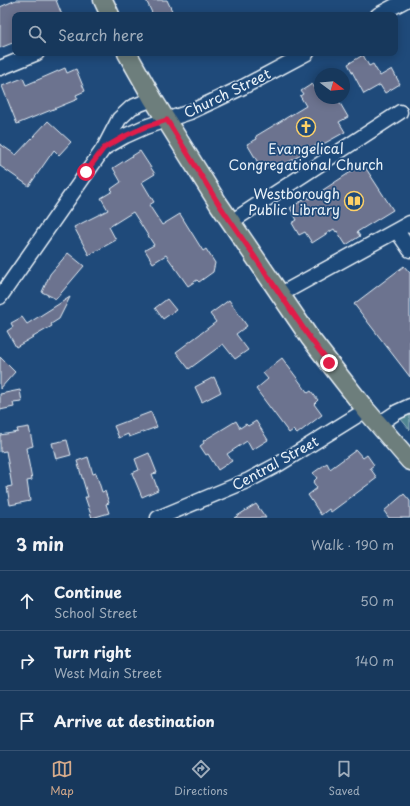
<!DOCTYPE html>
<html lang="en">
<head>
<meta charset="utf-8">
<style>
  :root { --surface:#17385c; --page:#203f62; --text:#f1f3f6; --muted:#9eacbb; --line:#365272; --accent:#d6ab8b }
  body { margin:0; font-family:"Playpen Sans",sans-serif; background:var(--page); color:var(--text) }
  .compass { position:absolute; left:314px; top:68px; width:36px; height:36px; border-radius:50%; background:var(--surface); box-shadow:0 2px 10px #0003; rotate:106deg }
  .stop { position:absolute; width:12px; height:12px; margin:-9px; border:3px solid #e11d48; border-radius:50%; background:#fff }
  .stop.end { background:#e11d48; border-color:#fff; box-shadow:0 1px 4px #0008 }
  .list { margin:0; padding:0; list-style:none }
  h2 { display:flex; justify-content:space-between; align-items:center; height:52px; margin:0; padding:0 16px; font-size:17px }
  h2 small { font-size:13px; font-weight:400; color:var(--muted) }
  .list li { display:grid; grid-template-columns:26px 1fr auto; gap:12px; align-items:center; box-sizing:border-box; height:60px; padding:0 16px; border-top:1px solid var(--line) }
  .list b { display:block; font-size:15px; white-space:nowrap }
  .list p { margin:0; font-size:13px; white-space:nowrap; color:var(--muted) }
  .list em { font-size:13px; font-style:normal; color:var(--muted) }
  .icon { flex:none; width:22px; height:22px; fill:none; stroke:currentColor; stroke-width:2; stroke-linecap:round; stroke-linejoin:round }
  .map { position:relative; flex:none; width:410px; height:518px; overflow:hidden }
  .search { position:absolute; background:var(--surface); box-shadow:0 2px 10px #0003; left:12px; right:12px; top:12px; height:44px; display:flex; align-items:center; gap:10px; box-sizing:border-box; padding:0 14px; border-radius:8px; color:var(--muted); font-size:15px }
  .sheet { height:232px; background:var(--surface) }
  nav { display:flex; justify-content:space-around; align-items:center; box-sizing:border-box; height:56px; border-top:1px solid var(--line); background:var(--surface); font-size:11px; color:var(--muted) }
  nav a { display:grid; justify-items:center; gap:2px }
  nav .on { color:var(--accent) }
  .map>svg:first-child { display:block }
  .green { fill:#508491; stroke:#9cbac4 }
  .building { fill:#6c738f; stroke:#e8f1f8 }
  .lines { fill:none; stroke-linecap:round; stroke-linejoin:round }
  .minor-casing { stroke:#e8f1f8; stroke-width:17 }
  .major-casing { stroke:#e8f1f8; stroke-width:21 }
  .minor { stroke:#1f4a7a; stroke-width:14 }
  .major { stroke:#6d7e7c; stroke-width:18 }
  .route { stroke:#e11d48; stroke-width:5 }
  .labels { text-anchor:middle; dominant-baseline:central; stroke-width:3.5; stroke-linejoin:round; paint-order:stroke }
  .street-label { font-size:14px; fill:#e8f1f8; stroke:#1f4a7a }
  .poi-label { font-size:14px; fill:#e8f1f8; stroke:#1f4a7a }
</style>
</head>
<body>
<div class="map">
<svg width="410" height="518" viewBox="0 0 410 518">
  <rect width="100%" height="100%" fill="#1f4a7a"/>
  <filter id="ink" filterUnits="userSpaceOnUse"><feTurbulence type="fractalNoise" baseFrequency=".025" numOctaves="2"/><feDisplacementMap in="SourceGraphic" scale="8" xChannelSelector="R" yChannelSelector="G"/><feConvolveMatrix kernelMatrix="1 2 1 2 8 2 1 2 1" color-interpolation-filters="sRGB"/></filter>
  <g filter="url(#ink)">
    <polygon class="green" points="410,414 410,430 400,418"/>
    <g class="building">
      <polygon points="16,0 56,0 62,15 15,15 15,42 0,48 0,7"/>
      <polygon points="146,0 167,0 174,15 153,15"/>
      <polygon points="363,55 369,66 373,64 380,76 392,69 400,84 385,93 380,85 364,94 348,64"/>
      <polygon points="65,68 67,73 76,69 85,91 76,95 78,99 17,124 2,86 23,78 26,85"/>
      <polygon points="312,84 315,88 320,85 320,98 337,98 348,117 339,122 345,132 327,142 321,145 320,143 279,168 276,163 263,171 247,144 257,139 256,136 306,106 300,96 303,94 301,91"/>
      <polygon points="48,121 71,142 59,155 54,150 29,186 0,166 0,144 16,155"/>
      <polygon points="140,151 155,174 142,182 154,202 149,205 162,225 180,214 203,251 206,249 215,263 213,272 199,282 197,280 188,286 166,255 153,263 145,250 154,245 133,212 109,227 116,240 89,255 74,227 108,210 101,198 113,191 111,189 121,182 113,168"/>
      <polygon points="363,164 393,210 357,232 360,236 346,245 337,231 336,232 334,229 312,243 305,232 299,235 292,223 297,220 290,208 308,197 309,199"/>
      <polygon points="68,253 84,266 56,299 42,292 50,274"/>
      <polygon points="404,266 410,273 410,377 354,304"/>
      <polygon points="70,297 59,319 51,324 52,326 16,347 7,331 13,327 11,323 22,317 27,324"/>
      <polygon points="167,299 176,310 163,319 155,308"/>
      <polygon points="229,300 247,326 236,334 248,350 235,359 223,344 189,369 176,352 216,322 210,314"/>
      <polygon points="0,357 15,372 0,389"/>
      <polygon points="282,358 308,393 311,391 318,400 314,404 322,415 297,434 293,430 289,433 256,389 268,379 263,373"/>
      <polygon points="214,377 221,392 202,402 195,387"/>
      <polygon points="20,390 22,402 13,403 14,407 0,410 0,394"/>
      <polygon points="151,412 157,427 129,437 128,434 119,438 114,426"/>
      <polygon points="236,421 240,428 246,424 248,426 256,421 268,440 252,450 247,441 227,454 232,461 218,470 208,454 206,455 200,446 204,443 203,441"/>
      <polygon points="29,427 33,446 26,448 32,480 27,481 30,501 10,505 7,487 12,486 6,451 0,452 0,435 18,432 17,429"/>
      <polygon points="67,440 71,455 56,459 52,443"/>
      <polygon points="356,450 363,458 367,455 374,465 370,468 377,478 331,512 329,509 321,515 308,495 317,488 313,482 317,478 313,473 327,463 330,469"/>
      <polygon points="149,453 157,473 152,474 158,490 142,497 132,473 139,470 135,459"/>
      <polygon points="88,457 93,474 96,473 102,492 105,491 109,503 106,504 109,513 92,518 85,497 88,497 77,461"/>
      <polygon points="404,494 410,501 410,518 389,518 384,511"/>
      <polygon points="256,504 266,518 234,518"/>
    </g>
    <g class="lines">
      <defs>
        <g id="minor">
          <polyline points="378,15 406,0"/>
          <polyline points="0,68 37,53"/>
          <polyline points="104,148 125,136 145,127 190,112 243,87 307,53"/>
          <polyline points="231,222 400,112"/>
          <polyline points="397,231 410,250"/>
          <polyline points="281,294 410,223"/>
          <polyline points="0,297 104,148 119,119 132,107 153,99"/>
          <polyline points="379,424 397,412 410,406"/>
          <polyline points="158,518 249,480 279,464 366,410"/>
        </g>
        <g id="major">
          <polyline points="103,0 110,15"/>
          <polyline points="127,53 153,99 218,203 310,338 366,410 410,461"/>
        </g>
      </defs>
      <use href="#minor" class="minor-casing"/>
      <use href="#major" class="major-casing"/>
      <use href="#minor" class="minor"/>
      <use href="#major" class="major"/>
    </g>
  </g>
  <g class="lines" filter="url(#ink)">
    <polyline class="route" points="86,172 104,148 125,136 145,127 167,120 218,203 310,338 329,363"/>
  </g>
  <defs>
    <symbol id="church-ring" viewBox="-11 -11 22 22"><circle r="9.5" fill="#1f4a7a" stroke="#ffd166" stroke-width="1.5"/><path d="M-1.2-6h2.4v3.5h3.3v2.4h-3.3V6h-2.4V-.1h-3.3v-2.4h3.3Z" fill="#ffd166"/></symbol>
    <symbol id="library-ring" viewBox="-11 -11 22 22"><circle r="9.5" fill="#1f4a7a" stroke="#ffd166" stroke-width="1.5"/><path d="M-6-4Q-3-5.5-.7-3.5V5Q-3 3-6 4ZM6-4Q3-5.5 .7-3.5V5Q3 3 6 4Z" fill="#ffd166"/></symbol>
  </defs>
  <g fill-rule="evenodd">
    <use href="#church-ring" x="295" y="116" width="22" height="22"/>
    <use href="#library-ring" x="343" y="190" width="22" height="22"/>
  </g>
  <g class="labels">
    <g class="street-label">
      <text transform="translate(227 93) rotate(-26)">Church Street</text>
      <text transform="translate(275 463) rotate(-29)">Central Street</text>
    </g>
    <g class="poi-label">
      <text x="306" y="148">Evangelical<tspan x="306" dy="16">Congregational Church</tspan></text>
      <text x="340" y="193" text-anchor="end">Westborough<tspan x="340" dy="16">Public Library</tspan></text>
    </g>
  </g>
</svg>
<svg class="compass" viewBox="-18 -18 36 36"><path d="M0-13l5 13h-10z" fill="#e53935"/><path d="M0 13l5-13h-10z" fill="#9eacbb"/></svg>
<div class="stop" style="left:86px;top:172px"></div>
<div class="stop end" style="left:329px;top:363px"></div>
<div class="search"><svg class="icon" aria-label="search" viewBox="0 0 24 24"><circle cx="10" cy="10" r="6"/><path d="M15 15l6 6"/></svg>Search here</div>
</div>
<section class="sheet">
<h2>3 min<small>Walk · 190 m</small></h2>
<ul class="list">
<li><svg class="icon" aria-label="ahead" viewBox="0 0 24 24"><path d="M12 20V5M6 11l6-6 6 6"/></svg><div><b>Continue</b><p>School Street</p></div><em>50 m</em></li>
<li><svg class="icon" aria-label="right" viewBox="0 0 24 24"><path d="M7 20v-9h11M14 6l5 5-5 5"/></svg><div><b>Turn right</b><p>West Main Street</p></div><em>140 m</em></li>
<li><svg class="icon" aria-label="arrive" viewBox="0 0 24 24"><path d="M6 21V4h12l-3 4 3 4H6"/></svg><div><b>Arrive at destination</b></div></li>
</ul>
</section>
<nav>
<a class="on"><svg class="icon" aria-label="map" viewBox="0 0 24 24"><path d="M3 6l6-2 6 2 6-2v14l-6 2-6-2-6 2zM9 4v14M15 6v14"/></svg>Map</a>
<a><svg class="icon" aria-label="directions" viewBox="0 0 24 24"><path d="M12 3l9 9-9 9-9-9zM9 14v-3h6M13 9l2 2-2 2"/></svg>Directions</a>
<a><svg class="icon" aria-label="saved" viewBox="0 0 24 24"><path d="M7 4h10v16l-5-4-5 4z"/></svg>Saved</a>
</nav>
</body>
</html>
